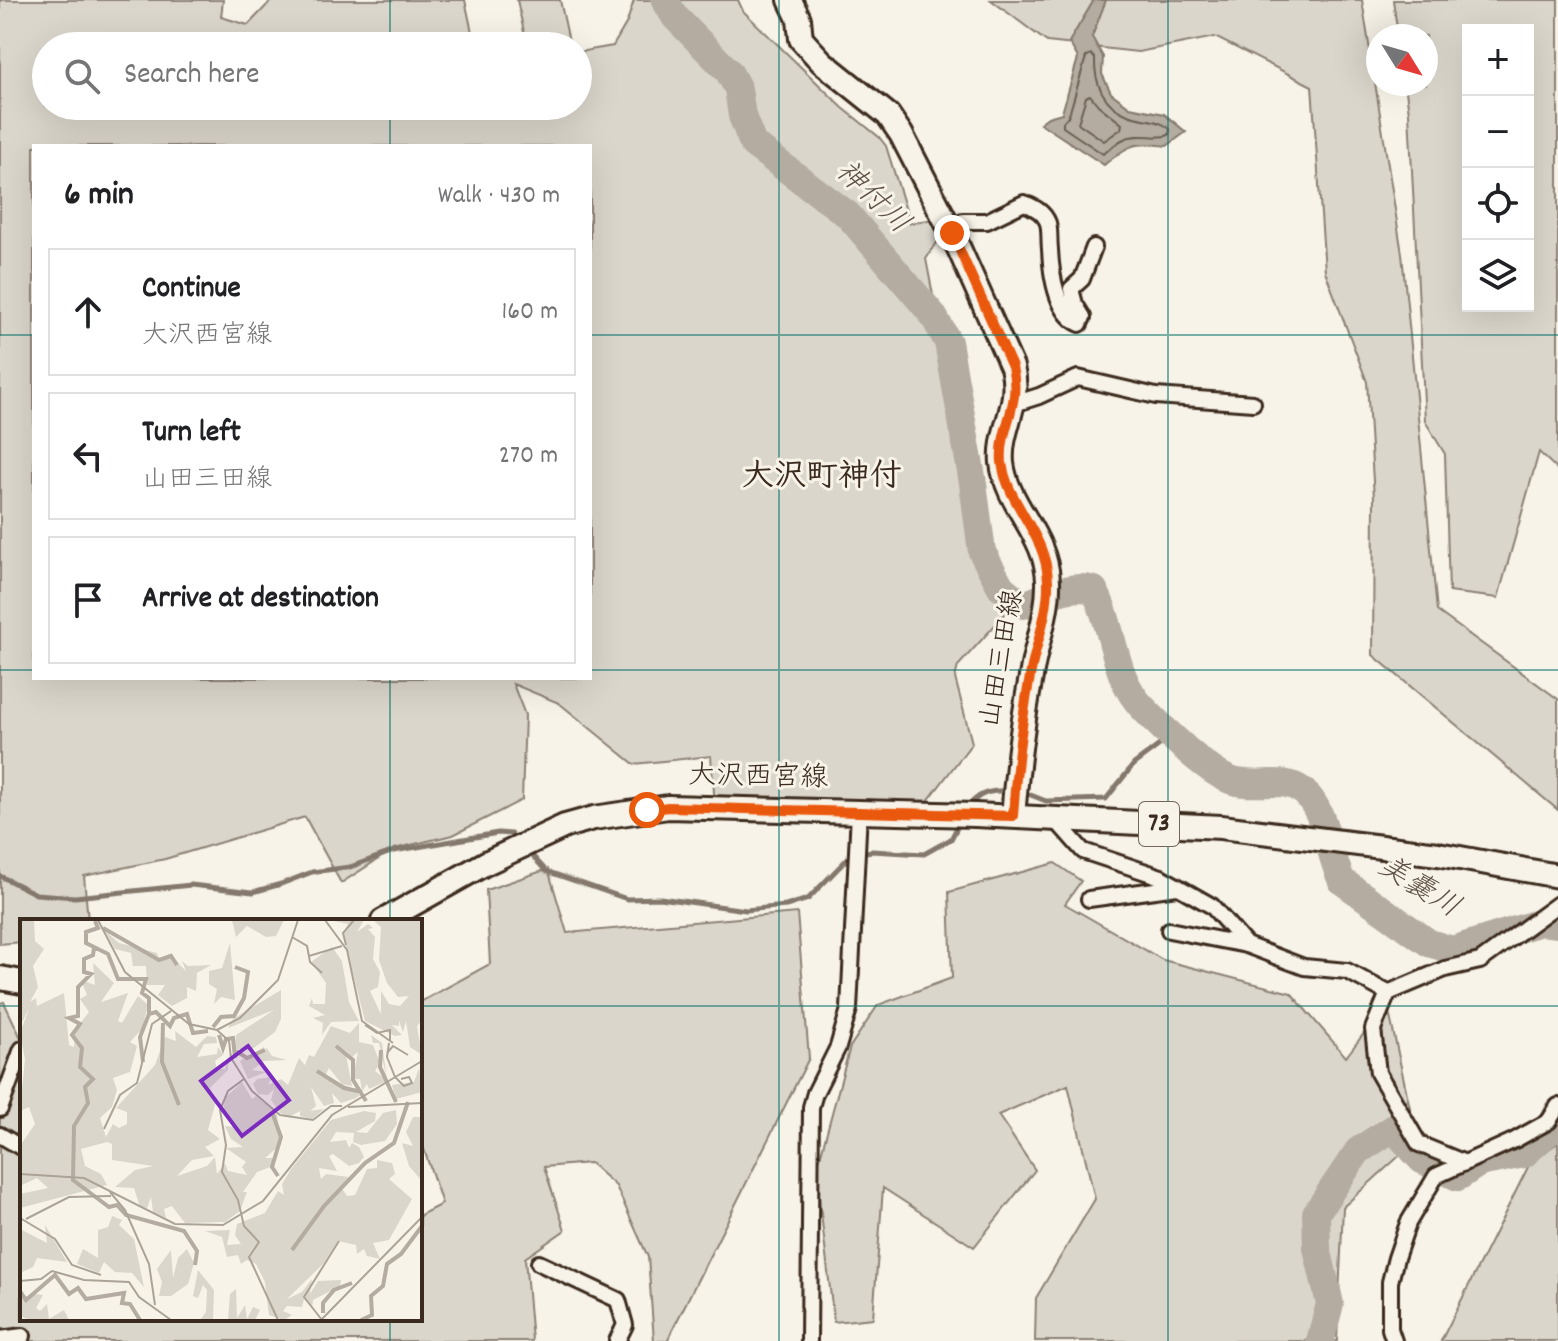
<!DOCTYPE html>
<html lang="en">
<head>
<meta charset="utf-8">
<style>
  :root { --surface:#fff; --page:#f6f6f6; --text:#202124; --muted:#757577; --line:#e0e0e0 }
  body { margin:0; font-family:Dekko,"Klee One",sans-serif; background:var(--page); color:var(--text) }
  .controls { position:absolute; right:24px; top:24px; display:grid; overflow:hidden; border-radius:0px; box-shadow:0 8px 32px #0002 }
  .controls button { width:72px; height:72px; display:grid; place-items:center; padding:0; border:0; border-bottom:2px solid var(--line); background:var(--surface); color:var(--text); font:40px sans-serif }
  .compass { position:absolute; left:1366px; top:24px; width:72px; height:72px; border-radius:50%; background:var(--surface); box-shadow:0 8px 32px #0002; rotate:127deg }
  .stop { position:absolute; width:24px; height:24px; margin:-18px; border:6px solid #ea580c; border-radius:50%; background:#fff }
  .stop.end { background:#ea580c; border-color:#fff; box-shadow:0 2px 8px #0008 }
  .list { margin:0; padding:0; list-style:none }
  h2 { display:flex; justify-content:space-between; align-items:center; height:104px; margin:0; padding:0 32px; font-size:34px }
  h2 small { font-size:26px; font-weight:400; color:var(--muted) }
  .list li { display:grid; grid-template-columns:52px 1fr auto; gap:24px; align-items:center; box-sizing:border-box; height:128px; margin:0 16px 16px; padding:0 16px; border:2px solid var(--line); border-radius:0px }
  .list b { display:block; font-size:30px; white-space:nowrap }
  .list p { margin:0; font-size:26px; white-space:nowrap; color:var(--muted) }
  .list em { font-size:26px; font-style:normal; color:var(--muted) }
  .icon { flex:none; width:44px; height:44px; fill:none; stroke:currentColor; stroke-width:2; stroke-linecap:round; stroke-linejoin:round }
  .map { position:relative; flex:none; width:1558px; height:1341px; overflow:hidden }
  .search { position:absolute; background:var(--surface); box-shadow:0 8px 32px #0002; left:32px; top:32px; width:560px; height:88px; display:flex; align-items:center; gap:20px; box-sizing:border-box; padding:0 28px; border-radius:44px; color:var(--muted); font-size:30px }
  .panel { position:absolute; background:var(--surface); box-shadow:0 8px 32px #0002; left:32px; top:144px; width:560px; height:536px; border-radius:0px }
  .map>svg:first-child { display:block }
  .green { fill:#dbd6cb; stroke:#8b8074; stroke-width:2; fill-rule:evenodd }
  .water { fill:#b4aca0; stroke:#84786c; stroke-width:2 }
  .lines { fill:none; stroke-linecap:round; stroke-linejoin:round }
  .shore { stroke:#6b5e52; stroke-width:2 }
  .stream { stroke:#84786c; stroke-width:5 }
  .river { stroke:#b4aca0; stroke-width:28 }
  .minor-casing { stroke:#3b2a1e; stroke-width:20 }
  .primary-casing { stroke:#3b2a1e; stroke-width:28 }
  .minor { stroke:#f7f3e8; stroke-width:14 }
  .primary { stroke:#f7f3e8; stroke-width:22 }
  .route { stroke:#ea580c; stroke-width:10 }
  .grid { fill:none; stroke:#0f766e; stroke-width:2; stroke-opacity:0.55 }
  .labels { text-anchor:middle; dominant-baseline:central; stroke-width:6; stroke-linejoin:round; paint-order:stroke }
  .shield { fill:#f7f3e8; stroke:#73665b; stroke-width:2 }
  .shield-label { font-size:26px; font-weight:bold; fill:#3b2a1e }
  .street-label { font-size:28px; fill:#3b2a1e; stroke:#f7f3e8 }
  .water-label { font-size:30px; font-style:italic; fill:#5f5145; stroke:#f7f3e8 }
  .quarter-label { font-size:32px; font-weight:bold; fill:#3b2a1e; stroke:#f7f3e8 }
  .inset-river { fill:none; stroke:#b4aca0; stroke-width:4 }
  .inset-road { fill:none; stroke:#aca397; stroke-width:2 }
  .view { fill:#7b2cbf; fill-opacity:0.15; stroke:#7b2cbf; stroke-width:4 }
  .inset-edge { fill:none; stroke:#3b2a1e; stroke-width:4 }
</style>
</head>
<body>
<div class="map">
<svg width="1558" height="1341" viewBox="0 0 1558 1341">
  <rect width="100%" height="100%" fill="#f7f3e8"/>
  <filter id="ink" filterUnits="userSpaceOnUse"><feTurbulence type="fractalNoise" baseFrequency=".0125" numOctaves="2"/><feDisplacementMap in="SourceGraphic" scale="16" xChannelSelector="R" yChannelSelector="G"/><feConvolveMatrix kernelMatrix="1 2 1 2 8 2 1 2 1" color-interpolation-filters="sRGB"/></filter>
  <g filter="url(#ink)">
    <g class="green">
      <path d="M 0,0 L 223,0 L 221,17 L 248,25 L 272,0 L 465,0 L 475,46 L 46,46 L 46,106 L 578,106 L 578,52 L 613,46 L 627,22 L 634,0 L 738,0 L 743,11 L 843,108 L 879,137 L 886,146 L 910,223 L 933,219 L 941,237 L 926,259 L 948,373 L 1005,614 L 958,666 L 955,678 L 972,743 L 927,802 L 715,804 L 711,756 L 634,764 L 559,703 L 513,684 L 525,715 L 522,800 L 453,835 L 394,849 L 341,883 L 305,817 L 165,859 L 84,876 L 88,921 L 22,921 L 22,942 L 0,944 ZM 34,146 L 590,146 L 590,678 L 34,678 Z"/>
      <polygon points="517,0 560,0 570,46 527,46"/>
      <polygon points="991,0 1362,0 1402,254 1437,611 1558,699 1558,810 1373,655 1374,498 1367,382 1325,271 1312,86 1215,37 1138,52 1047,42"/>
      <path d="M 1393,0 L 1558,0 L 1558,470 L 1539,452 L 1498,598 L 1449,592 L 1445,454 L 1425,421 L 1409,113 L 1405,84 L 1426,84 L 1426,36 L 1398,36 ZM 1468,30 L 1528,30 L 1528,306 L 1468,306 Z"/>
      <polygon points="1055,863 1081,881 1065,904 1163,960 1291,993 1346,1057 1387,1003 1417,1140 1343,1207 1337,1341 1035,1341 1036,1298 1095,1199 1068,1085 998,1115 1035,1170 974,1247 883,1188 873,1318 834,1322 816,1172 850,1047 878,1005 952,978 949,892"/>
      <polygon points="548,869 567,933 797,913 809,1058 667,1341 654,1341 648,1257 616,1186 590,1163 544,1167 565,1230 525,1258 532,1341 0,1341 0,1003 4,1002 22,1040 22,1319 420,1319 420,1215 442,1204 420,1137 420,1002 490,964 486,890"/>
      <polygon points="1558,1143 1558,1341 1441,1341 1531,1161"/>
    </g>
    <path class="water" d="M 1094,0 L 1106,0 L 1092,37 L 1103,57 L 1102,74 L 1111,93 L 1130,107 L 1164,114 L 1186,132 L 1167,146 C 1135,141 1128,145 1104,165 L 1040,123 L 1048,117 L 1062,113 L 1078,58 L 1069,42 Z"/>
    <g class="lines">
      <g class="shore">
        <path d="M 1091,54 L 1095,59 C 1094,83 1104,106 1128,115 C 1144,121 1157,118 1170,129 L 1169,135 C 1156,140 1139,132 1124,139 C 1116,142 1110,150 1103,154 L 1063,127 L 1063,122 L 1069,115 L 1086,57 Z"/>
        <polygon points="1090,95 1098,105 1122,124 1121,129 1104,141 1078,123 1086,97"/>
      </g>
      <g class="stream">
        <polyline points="1023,792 1046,801 1106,799 1134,764 1173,735"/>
        <path d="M 967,809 C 977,793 990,790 1009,791"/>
        <polyline points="528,851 546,871 627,899 660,898 746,910 786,906 808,899 852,854 872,851 924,854 951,839 960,822"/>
        <polyline points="0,876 36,894 75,897 191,885 253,892 281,884 312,872 350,867 394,851 498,833 511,834 518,841"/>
      </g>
      <g class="river">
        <path d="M 665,0 L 675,17 L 729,72 L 738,89 L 742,116 L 753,144 L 848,215 L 933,315 L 948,342 L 973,483 L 982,552 L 1001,587 L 1023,605 C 1046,597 1070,583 1094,590 C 1115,627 1112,677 1143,708 C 1162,728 1209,774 1233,781 C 1259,789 1288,773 1308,796 C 1327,818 1329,855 1342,881 L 1429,943 L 1452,950 L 1541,922 L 1558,924"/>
        <polyline points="1320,1341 1330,1304 1317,1248 1316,1213 1358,1151 1393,1128 1422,1160 1458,1177 1479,1163 1524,1154 1549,1132 1558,1111"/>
      </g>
      <defs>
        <g id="minor">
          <path d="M 952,233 L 963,221 L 987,221 L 1024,203 C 1034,207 1044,212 1048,223 C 1050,230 1049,241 1050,249 C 1051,273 1056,313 1080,324 L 1083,317 L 1075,304 L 1071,289 L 1082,279 L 1094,247"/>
          <polyline points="1014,404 1039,396 1078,378 1156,396 1253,403"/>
          <polyline points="1054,818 1083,851 1161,877 1212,906 1246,945 1304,967 1347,971 1388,993"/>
          <polyline points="1089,899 1177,887"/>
          <polyline points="1169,930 1246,945"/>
          <polyline points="0,1109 22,1049"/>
          <polyline points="0,1135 22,1148"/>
          <polyline points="1465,1163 1419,1144 1378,1073 1373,1029 1388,993 1445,969 1480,961 1558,904"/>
          <polyline points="539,1263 618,1300 625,1325 617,1341"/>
          <polyline points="0,1339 23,1336"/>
          <polyline points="809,1341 811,1107 815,1093 838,1047 849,1009 859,812"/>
          <polyline points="1394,1341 1390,1329 1390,1282 1396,1258 1408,1223 1436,1176 1515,1140 1549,1121 1558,1106"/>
        </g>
        <g id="primary">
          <path d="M 790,0 L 799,19 L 801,39 L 822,62 L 888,115 L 901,134 L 952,233 L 1012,367 C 1022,405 999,428 1002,463 C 1007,506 1047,535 1048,581 C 1049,611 1037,641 1032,671 C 1023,719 1017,767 1013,816"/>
          <polyline points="383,921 486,863 565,826 594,818 668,807 975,815 1221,827 1438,854 1558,876"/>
          <polyline points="0,978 22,982"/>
        </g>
      </defs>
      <use href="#minor" class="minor-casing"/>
      <use href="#primary" class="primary-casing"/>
      <use href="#minor" class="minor"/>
      <use href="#primary" class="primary"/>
    </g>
  </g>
  <g class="lines" filter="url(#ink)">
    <path class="route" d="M 647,810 L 668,807 L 1013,816 C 1016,767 1022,719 1031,671 C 1037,641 1049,611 1048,581 C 1047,534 1007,505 1002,462 C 999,428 1022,405 1012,367 L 952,233"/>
  </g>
  <path class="grid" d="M 390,0 L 390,46M 779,0 L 779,1341M 1168,0 L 1168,1341M 390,106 L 390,146M 0,335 L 34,335M 590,335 L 1558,335M 0,670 L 34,670M 590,670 L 1558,670M 390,678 L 390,921M 0,1006 L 22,1006M 420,1006 L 1558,1006M 390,1319 L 390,1341"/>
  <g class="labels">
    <rect class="shield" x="1139" y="802" width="40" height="44" rx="6"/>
    <g class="shield-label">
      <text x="1159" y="824">73</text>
    </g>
    <g class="street-label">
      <text transform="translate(1004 659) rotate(-80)">山田三田線</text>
      <text transform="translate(758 779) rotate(1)">大沢西宮線</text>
    </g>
    <g class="water-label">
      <text transform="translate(871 199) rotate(44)">神付川</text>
      <text transform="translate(1418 889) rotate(32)">美嚢川</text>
    </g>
    <g class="quarter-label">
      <text x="822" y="479">大沢町神付</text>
    </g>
  </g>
  <g transform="translate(20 919)">
    <rect width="402" height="402" fill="#f7f3e8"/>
    <path d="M 0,1 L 14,1 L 15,22 L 24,30 L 13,47 L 18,68 L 10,83 L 16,79 L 17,87 L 44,74 L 49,126 L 54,128 L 55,111 L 69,93 L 60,80 L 67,76 L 61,61 L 75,66 L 73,44 L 94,64 L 81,83 L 108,74 L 98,102 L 102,104 L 118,77 L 128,86 L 122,110 L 110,123 L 117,127 L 110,153 L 93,159 L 97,171 L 92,188 L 80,199 L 86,218 L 93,205 L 99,209 L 107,205 L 107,193 L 96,189 L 135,146 L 145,118 L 156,122 L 155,112 L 176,128 L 187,117 L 196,118 L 197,124 L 184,125 L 177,138 L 197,135 L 198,128 L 203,136 L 195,142 L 197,150 L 205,150 L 209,136 L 208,151 L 190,169 L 196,182 L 188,211 L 200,220 L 185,228 L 194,237 L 172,241 L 157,257 L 187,247 L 195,238 L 197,255 L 205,244 L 208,252 L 227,256 L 222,248 L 226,243 L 206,229 L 223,228 L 211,220 L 205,207 L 216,208 L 203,194 L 205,179 L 222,163 L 232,180 L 236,177 L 257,194 L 260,226 L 245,239 L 253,239 L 253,247 L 237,253 L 223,273 L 227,273 L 220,292 L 205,303 L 165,304 L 152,287 L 144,290 L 146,299 L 133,293 L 131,278 L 127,289 L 120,288 L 114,269 L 95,268 L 115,251 L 133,247 L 92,241 L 92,225 L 87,223 L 61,230 L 65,247 L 81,255 L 87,266 L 0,289 L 0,275 L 28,269 L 17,259 L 0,267 L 0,227 L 15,205 L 9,188 L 0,192 L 5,140 L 0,114 L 9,90 L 0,107 ZM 212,1 L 264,1 L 256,17 L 246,18 L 227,7 L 216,18 ZM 309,1 L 344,1 L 337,13 L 348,5 L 353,9 L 348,10 L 355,18 L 353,40 L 360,53 L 358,68 L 350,72 L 361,95 L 361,72 L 369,85 L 380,87 L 389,77 L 378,78 L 367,64 L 359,41 L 361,8 L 353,1 L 402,1 L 402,101 L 397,107 L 402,136 L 390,128 L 386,102 L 383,113 L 379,102 L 379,107 L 372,106 L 382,116 L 375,117 L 345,102 L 323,15 L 328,5 ZM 85,12 L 99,24 L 137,34 L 139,41 L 149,35 L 166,52 L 162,42 L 168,47 L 191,46 L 177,54 L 176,72 L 167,68 L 167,79 L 152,87 L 138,76 L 145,66 L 127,66 L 126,47 L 113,47 L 111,34 L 95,30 ZM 210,24 L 215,81 L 201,78 L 194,85 L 197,70 L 189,65 L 189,52 L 202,49 ZM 312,28 L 322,42 L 329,83 L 339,102 L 311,103 L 302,116 L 303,104 L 293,99 L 305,96 L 289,87 L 292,79 L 293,85 L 305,85 L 306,64 L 291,43 ZM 261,71 L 261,100 L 255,113 L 231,131 L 215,130 L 216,116 L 254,91 L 208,109 L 213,100 ZM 339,104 L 339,123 L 353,126 L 360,144 L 355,152 L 367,161 L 359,124 L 353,124 L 351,116 L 362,124 L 367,162 L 349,170 L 347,165 L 342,172 L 340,160 L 333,160 L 338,133 L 332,138 L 325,131 L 332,167 L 322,165 L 309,149 L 305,157 L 333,170 L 340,176 L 336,179 L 321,184 L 312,174 L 314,184 L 304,187 L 291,168 L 296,187 L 290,192 L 304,190 L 292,200 L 280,197 L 280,192 L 269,198 L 260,194 L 251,181 L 254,170 L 248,176 L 238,175 L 233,165 L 237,160 L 252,158 L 248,166 L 261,160 L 268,166 L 279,139 L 285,146 L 289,136 L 294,138 L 311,107 L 330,114 ZM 244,128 L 245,134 L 246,128 L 252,137 L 267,141 L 244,142 L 232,151 L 246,153 L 228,160 L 220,142 ZM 399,149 L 402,173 L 376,180 L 372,166 L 394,163 ZM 376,191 L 377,205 L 365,222 L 341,226 L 333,223 L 334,214 L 316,213 L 310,223 L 326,221 L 329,229 L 332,224 L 339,228 L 344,238 L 339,244 L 329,247 L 313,235 L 309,237 L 317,252 L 299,249 L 301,260 L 306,255 L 329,258 L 321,268 L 327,277 L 335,276 L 347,250 L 357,249 L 357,241 L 372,244 L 375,255 L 369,260 L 392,280 L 369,321 L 353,324 L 360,340 L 347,337 L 344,330 L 337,335 L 336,326 L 318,322 L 303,345 L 267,380 L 282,373 L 292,360 L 290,375 L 298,362 L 321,361 L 320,367 L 293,381 L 292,389 L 284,380 L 282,388 L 267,387 L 263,392 L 272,396 L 264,401 L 249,396 L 245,363 L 236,345 L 227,341 L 221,345 L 218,336 L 207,338 L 202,318 L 185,312 L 210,311 L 207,326 L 221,325 L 215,316 L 217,305 L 245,294 L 258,272 L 264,276 L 262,265 L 271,250 L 311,201 L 344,192 L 356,194 L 355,202 L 336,213 L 347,214 L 363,194 ZM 393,198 L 402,198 L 402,262 L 389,247 L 382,224 L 393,227 L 386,213 ZM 92,297 L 102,301 L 99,306 L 114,320 L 124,368 L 112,354 L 95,353 L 84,343 L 79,354 L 57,345 L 63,330 L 78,339 L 78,311 L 88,308 ZM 25,306 L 47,343 L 17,339 L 13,348 L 0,354 L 0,310 L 27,324 ZM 167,330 L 174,344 L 168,365 L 151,377 L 139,377 L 142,363 L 137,350 L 151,331 L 153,359 L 158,339 ZM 178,351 L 194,371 L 193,400 L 201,401 L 180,401 L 186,393 L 187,371 L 183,366 L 178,379 L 173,377 ZM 216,370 L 217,399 L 225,386 L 227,400 L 233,388 L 240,391 L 235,401 L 208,401 L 210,375 ZM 15,375 L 23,376 L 16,389 L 20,392 L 27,385 L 29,400 L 44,391 L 49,401 L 10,401 L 0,397 L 0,379 Z" fill="#dbd6cb"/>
    <path class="inset-river" d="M 75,2 L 78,9 L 66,13 L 66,24 L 88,35 L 98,60 L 126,60 L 122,74 L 129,79 L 129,95 L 136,93 L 150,107 L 154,99 L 167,95 L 173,114 L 188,112M 83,9 L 139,41 L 151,37 L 157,46M 74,29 L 73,36 L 64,40 L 64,53 L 71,55 L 58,68 L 58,97 L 49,99 L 60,105 L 52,116 L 62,129 L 60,148 L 73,160 L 65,168 L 68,184 L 54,207 L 53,261 L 89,288 L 97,286 L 106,296 L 164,312 L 177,332 L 175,346M 143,104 L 142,143 L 159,186M 193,108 L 201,98 L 214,97 L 224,79 L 228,53 L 215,48M 199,116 L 203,129 L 206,120 L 213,119 L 215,139M 316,127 L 333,141 L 333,161 L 346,182M 361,131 L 360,148 L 376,183M 216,132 L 227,139 L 245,131M 123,143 L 120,118 L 129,95M 297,152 L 324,169 L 342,173M 252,193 L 261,218 L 252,248 L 258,257M 272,331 L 304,287 L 345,244 L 374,224 L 388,183M 0,372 L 6,381 L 35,356 L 49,375 L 58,369 L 66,380 L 104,374 L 102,384 L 110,385 L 120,401M 303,394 L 303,384 L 314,371 L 332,364M 341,401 L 352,396 L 351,377 L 363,367 L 367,345 L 381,335 L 402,307"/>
    <path class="inset-road" d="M 78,1 L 105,53 L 169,105 L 197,111 L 209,122 L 211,139 L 232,172 L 260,196 L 293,201 L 311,187 L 322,187M 305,1 L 327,31 L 342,102 L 373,124M 272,18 L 287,27 L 290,43 L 302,54M 326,26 L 323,14 L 334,1M 289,37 L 322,27M 345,106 L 357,114 L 370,111 L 370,122M 197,111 L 220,99 L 258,61 L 278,1M 369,124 L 367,138 L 375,158 L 384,167 L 392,164 L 389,158 L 381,160M 367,134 L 373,127 L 388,136M 224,160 L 208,172 L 200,191 L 206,226 L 202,253 L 218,281 L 224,307 L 239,323 L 229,338 L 258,401M 328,188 L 402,184M 84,210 L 100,176 L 117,164 L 132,105 L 151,92M 0,255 L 64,259 L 155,305 L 203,306 L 243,282 L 312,196 L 402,142M 90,273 L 105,291 L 129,345 L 135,386M 0,299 L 35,320 L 52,346 L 81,356M 6,300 L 49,278 L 91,277M 0,362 L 21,360 L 32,352 L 64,361 L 109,363 L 119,378 L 151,401M 301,401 L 402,298M 302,401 L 284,378 L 319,322"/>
    <path class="view" d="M 228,127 L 269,181 L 222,217 L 181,162 Z"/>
    <rect width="402" height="402" class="inset-edge"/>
  </g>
</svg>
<div class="controls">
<button>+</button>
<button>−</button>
<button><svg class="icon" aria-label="locate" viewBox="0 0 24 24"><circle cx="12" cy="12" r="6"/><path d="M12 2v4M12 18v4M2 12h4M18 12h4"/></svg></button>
<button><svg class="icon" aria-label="layers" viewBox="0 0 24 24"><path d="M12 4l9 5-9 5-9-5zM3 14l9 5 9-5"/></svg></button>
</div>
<svg class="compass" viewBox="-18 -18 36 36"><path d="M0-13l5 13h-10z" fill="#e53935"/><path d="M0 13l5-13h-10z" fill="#757577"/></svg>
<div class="stop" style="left:647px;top:810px"></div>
<div class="stop end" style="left:952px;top:233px"></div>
<div class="search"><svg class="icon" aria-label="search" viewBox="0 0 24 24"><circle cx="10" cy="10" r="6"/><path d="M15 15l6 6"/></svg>Search here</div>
<section class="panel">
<h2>6 min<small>Walk · 430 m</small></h2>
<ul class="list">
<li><svg class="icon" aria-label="ahead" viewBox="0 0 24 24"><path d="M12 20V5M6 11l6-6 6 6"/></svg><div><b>Continue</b><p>大沢西宮線</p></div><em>160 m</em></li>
<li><svg class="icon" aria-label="left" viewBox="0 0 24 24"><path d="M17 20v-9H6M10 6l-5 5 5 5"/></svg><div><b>Turn left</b><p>山田三田線</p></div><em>270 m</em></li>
<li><svg class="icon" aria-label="arrive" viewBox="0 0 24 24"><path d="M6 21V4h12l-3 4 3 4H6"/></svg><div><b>Arrive at destination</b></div></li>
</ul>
</section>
</div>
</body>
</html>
